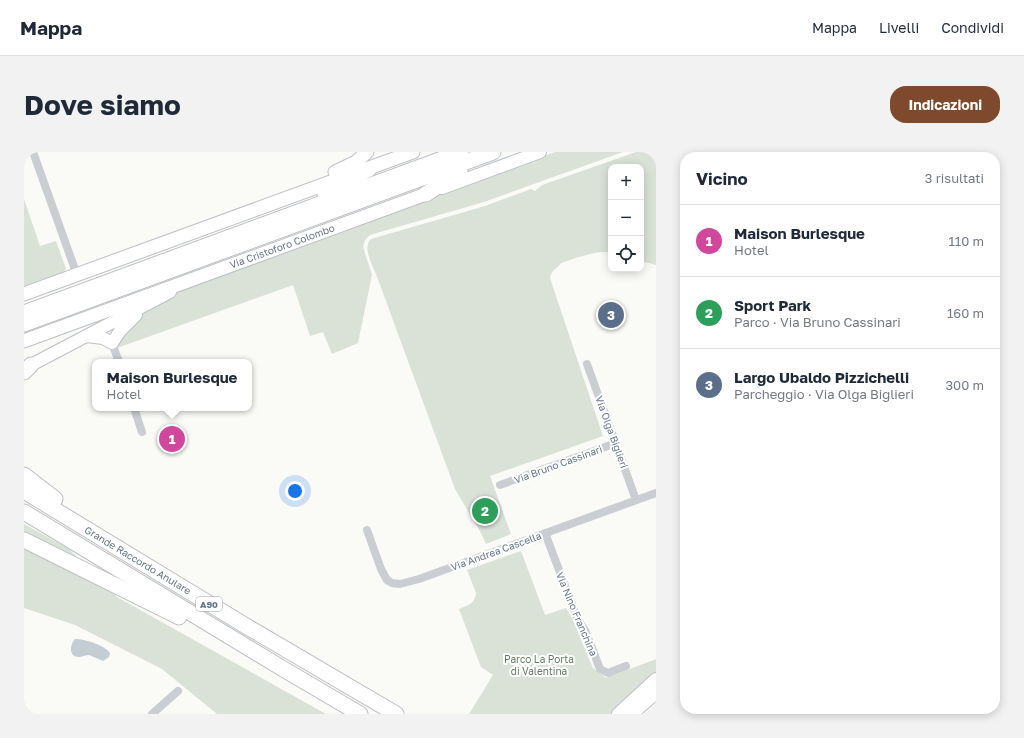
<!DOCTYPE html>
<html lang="it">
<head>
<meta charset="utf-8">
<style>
  :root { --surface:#fff; --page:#f2f2f3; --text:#1f2937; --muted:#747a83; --line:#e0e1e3; --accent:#7e492c }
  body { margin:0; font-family:"Golos Text",sans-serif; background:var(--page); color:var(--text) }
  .controls { position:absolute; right:12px; top:12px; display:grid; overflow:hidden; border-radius:8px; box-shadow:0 2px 10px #0003 }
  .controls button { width:36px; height:36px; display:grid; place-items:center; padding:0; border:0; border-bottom:1px solid var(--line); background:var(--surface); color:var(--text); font:20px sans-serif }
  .you { position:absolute; left:271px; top:339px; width:14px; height:14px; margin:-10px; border:3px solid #fff; border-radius:50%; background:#1a73e8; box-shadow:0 0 0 6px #1a73e833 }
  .badge { display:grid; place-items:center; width:26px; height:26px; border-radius:50%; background:var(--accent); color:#fff; font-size:13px; font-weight:700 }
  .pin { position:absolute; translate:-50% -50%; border:2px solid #fff; box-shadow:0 1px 4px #0006 }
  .popup { position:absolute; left:68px; top:207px; width:160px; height:52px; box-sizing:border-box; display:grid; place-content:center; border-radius:8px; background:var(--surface); filter:drop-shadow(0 1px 3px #0005); font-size:13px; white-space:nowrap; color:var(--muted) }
  .popup b { font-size:15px; color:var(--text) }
  .popup::after { content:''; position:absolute; left:50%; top:100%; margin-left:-8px; border:8px solid transparent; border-top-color:var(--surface) }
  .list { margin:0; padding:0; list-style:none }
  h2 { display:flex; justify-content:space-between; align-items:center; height:52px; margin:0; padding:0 16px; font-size:17px }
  h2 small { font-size:13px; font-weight:400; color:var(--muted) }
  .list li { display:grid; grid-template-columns:26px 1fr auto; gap:12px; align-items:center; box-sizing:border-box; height:72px; padding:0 16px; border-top:1px solid var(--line) }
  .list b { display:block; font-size:15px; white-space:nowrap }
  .list p { margin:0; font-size:13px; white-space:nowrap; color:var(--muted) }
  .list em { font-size:13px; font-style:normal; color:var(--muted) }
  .icon { flex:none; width:22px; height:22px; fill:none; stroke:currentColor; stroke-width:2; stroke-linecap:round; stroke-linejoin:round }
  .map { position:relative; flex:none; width:632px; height:562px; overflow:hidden; border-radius:16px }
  header { display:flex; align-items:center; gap:24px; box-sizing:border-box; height:56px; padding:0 20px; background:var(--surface); border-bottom:1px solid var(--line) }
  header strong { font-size:19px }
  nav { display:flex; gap:22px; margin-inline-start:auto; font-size:14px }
  .intro { display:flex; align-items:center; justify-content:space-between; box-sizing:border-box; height:96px; padding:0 24px }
  h1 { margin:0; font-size:28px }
  .button { padding:10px 18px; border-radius:16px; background:var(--accent); color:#fff; font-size:14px; font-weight:700 }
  main { display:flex; gap:24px; padding:0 24px }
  aside { flex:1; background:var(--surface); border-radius:16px; box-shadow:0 2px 10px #0003 }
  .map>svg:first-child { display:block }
  .green { fill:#dae2d8 }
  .water { fill:#c3cdd3 }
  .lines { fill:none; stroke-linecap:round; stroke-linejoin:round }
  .secondary-casing { stroke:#bcc0c6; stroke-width:14 }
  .primary-casing { stroke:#bdc0c5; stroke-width:15 }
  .highway-casing { stroke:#bcbfc3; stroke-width:17 }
  .street { stroke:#cacdd1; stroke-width:8 }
  .secondary { stroke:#fff; stroke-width:12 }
  .primary { stroke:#fff; stroke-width:13 }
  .highway { stroke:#fff; stroke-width:15 }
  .labels { text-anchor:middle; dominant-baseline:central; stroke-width:4; stroke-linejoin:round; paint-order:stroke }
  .shield { fill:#fff; stroke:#949eae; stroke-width:1 }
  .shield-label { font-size:9px; font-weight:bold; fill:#66758b }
  .street-label { font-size:10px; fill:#66758b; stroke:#fff }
  .park-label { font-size:10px; fill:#637b62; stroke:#fff }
</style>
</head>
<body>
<header>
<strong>Mappa</strong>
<nav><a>Mappa</a><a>Livelli</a><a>Condividi</a></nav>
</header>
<div class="intro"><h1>Dove siamo</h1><a class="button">Indicazioni</a></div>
<main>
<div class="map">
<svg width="632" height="562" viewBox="0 0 632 562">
  <rect width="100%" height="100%" fill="#fafaf7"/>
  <g class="green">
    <polygon points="531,0 599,0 460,50 346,83 341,88 339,95 348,123 334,191 308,202 299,180 286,184 269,133 93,196 92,192 113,166 141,146 178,130"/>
    <path d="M 612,0 L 632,0 L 632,113 L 617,109 L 617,15 L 587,15 L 587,101 C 574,97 550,107 537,111 C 533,117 527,118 526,126 L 579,284 L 466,324 L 487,382 L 462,392 L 457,381 L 431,337 L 352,122 C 348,112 338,95 347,87 L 461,54 L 507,37 L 511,39 L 518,33 Z"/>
    <polygon points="0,47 16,94 32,89 42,117 40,121 0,135"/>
    <polygon points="0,372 45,397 93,445 302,562 193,562 138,517 51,473 0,456"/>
    <path d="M 497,399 L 521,463 L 542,456 L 548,466 L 569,516 L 582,526 L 632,507 L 632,520 L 589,562 L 445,562 L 469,523 L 457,515 L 435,457 C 444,453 451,452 452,441 L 443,418 Z"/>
  </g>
  <path class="water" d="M 51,487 C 60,487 81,493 86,501 L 85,505 L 79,509 L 65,503 C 61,503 58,505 55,505 C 44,505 46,492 51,487 Z"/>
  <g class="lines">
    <defs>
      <g id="secondary">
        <polyline points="418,36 516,0"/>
        <polyline points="63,184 79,186 88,191 96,179 112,163"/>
        <polyline points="7,213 146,140"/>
        <polyline points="594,562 632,527"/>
        <polyline points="608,562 632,541"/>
      </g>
      <g id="primary">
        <polyline points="311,20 332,10 343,0"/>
        <polyline points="0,142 389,0"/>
        <polyline points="0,189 402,42"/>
      </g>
      <g id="highway">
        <polyline points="301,42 345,17"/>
        <polyline points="402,42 436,19"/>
        <polyline points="0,161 437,0"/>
        <polyline points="0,172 469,0"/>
        <polyline points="0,220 7,213"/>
        <polyline points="0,323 31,347"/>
        <polyline points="0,339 222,474 372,562"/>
        <polyline points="0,360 261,518 336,562"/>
        <polyline points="0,388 155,465"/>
      </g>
    </defs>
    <use href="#secondary" class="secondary-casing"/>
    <use href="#primary" class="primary-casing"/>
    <use href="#highway" class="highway-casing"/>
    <g class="street">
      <polyline points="9,0 53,123"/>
      <polyline points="88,191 95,210"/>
      <polyline points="563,212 612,348"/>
      <polyline points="110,256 118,280"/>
      <polyline points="476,333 592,291"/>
      <polyline points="343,378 357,417 363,428 368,431 376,432 395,427 632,341"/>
      <polyline points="521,381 554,468 561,478 576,517 584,521 602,514"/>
      <polyline points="128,562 154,539"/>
    </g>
    <use href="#secondary" class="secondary"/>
    <use href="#primary" class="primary"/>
    <use href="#highway" class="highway"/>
  </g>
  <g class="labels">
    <rect class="shield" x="172" y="445" width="26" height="14" rx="3"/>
    <g class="shield-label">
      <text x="185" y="452">A90</text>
    </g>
    <g class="street-label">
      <text transform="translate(258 94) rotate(-20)">Via Cristoforo Colombo</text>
      <text transform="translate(588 280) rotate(70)">Via Olga Biglieri</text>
      <text transform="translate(534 312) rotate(-20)">Via Bruno Cassinari</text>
      <text transform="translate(472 399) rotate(-20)">Via Andrea Cascella</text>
      <text transform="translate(114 408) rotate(31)">Grande Raccordo Anulare</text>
      <text transform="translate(553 462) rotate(67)">Via Nino Franchina</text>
    </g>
    <g class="park-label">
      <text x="515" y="507">Parco La Porta<tspan x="515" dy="12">di Valentina</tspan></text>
    </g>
  </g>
</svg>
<div class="controls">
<button>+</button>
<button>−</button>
<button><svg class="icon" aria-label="locate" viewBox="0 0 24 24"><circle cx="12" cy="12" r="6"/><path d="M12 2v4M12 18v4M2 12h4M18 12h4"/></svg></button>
</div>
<div class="you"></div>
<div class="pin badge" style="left:148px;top:287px;background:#d1479c">1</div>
<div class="popup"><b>Maison Burlesque</b>Hotel</div>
<div class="pin badge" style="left:461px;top:359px;background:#2e9e5b">2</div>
<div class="pin badge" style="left:587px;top:163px;background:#5c6f8a">3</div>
</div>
<aside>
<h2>Vicino<small>3 risultati</small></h2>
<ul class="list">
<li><span class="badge" style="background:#d1479c">1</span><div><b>Maison Burlesque</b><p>Hotel</p></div><em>110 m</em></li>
<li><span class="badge" style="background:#2e9e5b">2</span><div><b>Sport Park</b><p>Parco · Via Bruno Cassinari</p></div><em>160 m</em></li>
<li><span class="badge" style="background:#5c6f8a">3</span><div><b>Largo Ubaldo Pizzichelli</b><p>Parcheggio · Via Olga Biglieri</p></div><em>300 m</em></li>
</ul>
</aside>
</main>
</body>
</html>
